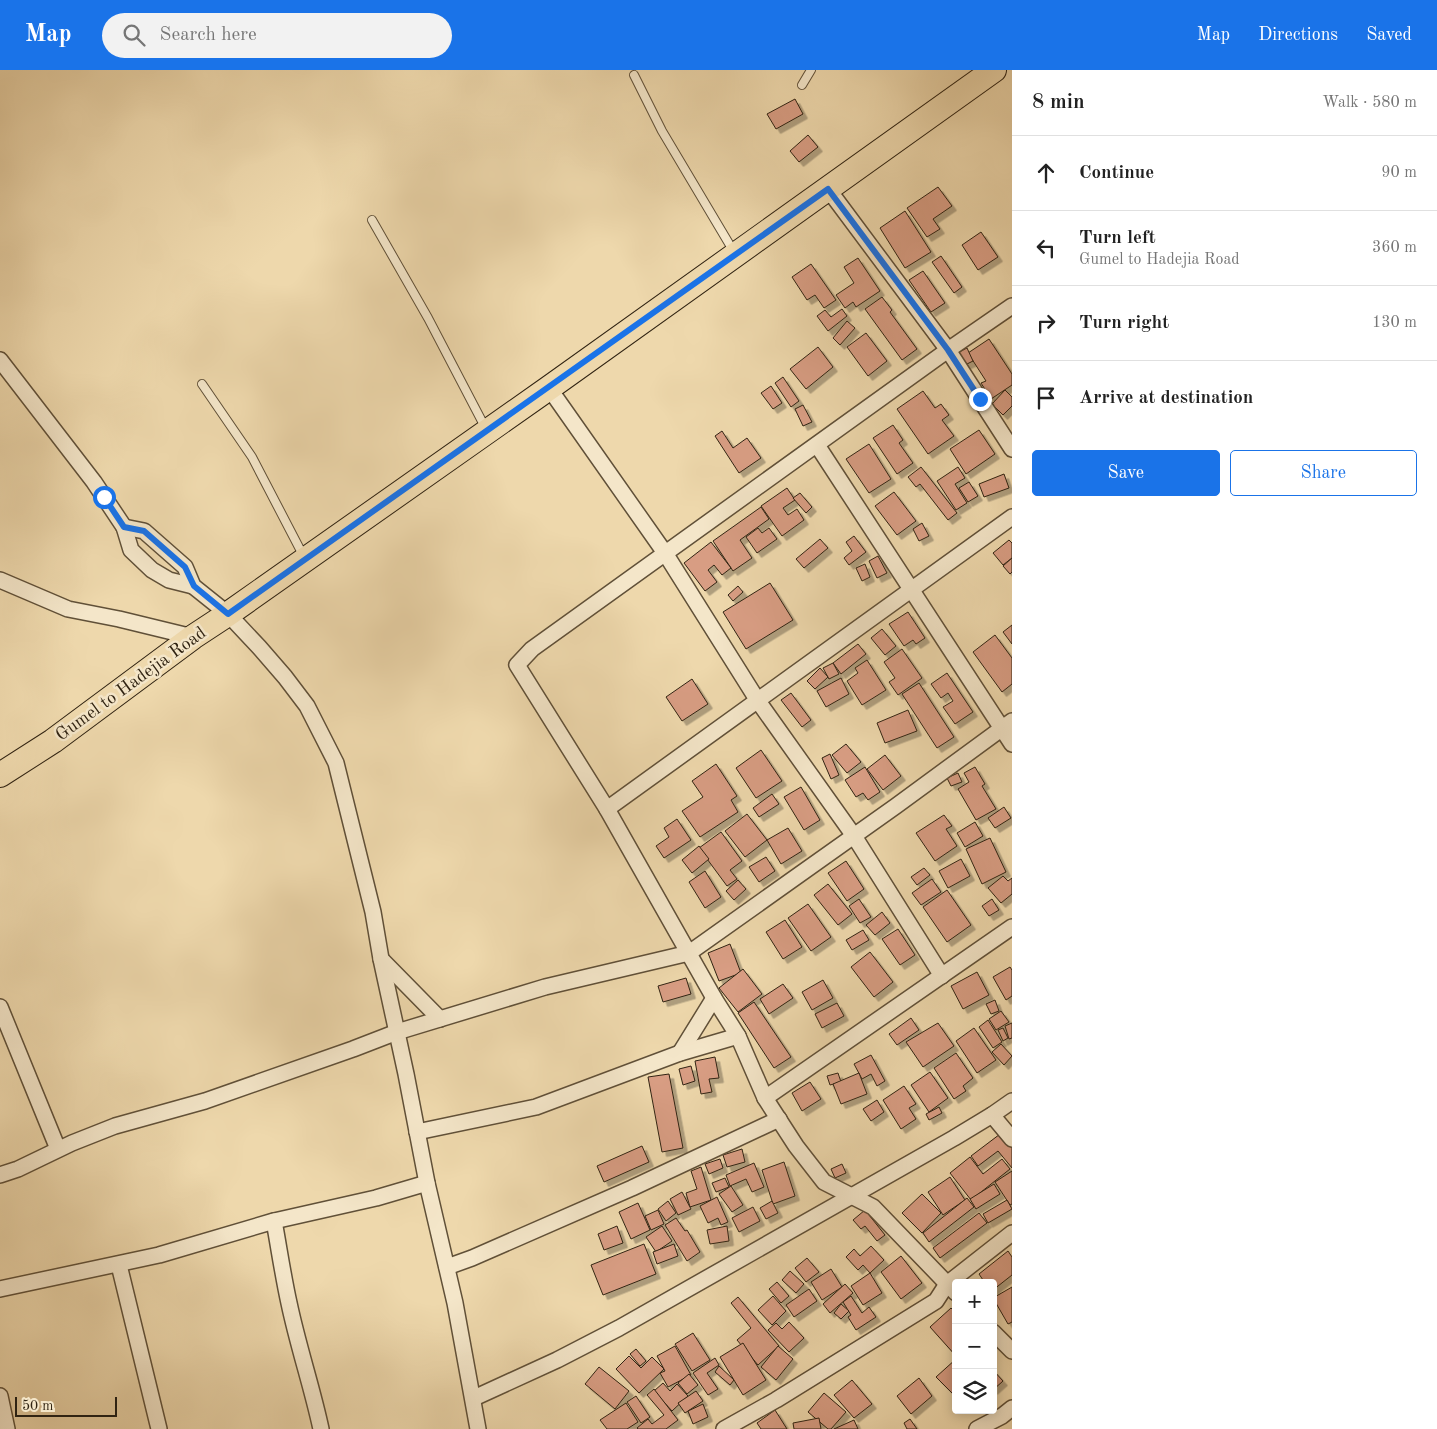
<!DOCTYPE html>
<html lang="en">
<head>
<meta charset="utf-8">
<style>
  :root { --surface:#fff; --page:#f2f2f2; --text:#222; --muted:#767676; --line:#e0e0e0; --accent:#1a73e8 }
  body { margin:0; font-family:"Old Standard TT",serif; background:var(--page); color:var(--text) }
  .controls { position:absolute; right:15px; bottom:15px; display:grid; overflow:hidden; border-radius:5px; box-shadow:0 2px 12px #0003 }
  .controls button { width:45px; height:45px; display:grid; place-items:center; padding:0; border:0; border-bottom:1px solid var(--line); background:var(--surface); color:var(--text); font:25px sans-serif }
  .scale { position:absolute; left:15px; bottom:12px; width:102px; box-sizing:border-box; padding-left:5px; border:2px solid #302312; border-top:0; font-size:14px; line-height:18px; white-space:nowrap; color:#302312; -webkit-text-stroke:4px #f4e6c9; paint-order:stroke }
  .stop { position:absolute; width:15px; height:15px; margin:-11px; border:4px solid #1a73e8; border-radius:50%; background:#fff }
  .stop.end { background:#1a73e8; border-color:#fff; box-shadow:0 1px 5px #0008 }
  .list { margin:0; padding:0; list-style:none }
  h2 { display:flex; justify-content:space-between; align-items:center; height:65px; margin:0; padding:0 20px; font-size:21px }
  h2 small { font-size:16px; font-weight:400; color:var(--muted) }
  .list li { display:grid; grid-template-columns:32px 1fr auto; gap:15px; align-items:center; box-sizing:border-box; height:75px; padding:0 20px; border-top:1px solid var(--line) }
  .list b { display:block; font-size:19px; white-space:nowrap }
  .list p { margin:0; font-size:16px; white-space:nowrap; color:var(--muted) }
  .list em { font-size:16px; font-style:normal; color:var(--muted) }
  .actions { display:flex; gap:10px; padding:15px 20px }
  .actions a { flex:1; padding:11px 0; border:1px solid var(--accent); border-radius:5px; text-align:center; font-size:18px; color:var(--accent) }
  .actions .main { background:var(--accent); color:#fff }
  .icon { flex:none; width:28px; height:28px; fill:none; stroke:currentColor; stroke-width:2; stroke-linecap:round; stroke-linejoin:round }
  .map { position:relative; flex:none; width:1012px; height:1359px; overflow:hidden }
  header { display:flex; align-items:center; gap:30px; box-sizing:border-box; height:70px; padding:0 25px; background:var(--accent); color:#fff }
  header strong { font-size:24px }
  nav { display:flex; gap:28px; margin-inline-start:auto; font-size:18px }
  .search { width:350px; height:45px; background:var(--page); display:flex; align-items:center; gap:12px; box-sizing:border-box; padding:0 18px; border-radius:28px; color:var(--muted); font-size:19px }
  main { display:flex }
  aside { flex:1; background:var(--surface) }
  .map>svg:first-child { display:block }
  .building { fill:#d89d83; stroke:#302312; filter:url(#shadow) }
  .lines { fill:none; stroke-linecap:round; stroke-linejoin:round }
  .service-casing { stroke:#605038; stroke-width:10 }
  .minor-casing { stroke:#605038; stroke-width:18 }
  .primary-casing { stroke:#302312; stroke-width:26 }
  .service { stroke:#f4e6c9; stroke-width:8 }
  .minor { stroke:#f4e6c9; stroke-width:15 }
  .primary { stroke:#eed8ac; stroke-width:24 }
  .route { stroke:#1a73e8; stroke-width:6 }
  .labels { text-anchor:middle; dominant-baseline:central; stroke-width:5; stroke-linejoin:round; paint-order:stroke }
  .street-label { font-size:18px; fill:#302312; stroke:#f4e6c9 }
</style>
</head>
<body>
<header>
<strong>Map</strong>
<div class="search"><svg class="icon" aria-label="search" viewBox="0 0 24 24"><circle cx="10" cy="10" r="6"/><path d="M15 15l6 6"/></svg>Search here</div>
<nav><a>Map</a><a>Directions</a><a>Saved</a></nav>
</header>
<main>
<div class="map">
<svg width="1012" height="1359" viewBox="0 0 1012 1359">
  <defs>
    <filter id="shadow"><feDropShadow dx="4.5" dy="4.5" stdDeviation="0" flood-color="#0004"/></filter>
  </defs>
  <rect width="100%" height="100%" fill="#eed8ac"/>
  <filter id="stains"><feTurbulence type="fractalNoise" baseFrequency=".004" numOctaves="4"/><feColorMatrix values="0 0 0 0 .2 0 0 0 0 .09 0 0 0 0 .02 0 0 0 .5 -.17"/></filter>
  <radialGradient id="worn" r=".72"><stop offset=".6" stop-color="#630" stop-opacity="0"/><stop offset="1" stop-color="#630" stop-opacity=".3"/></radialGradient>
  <g class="building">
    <polygon points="795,29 803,44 776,59 767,44"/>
    <polygon points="808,65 818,77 799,92 790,81"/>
    <polygon points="938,117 952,136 933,149 940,159 927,167 907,138"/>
    <polygon points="905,141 931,182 905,198 880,158"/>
    <polygon points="981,162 998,187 978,200 962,175"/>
    <polygon points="941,186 962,217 954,223 932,192"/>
    <polygon points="858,188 880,221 856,237 853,232 845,238 836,225 854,213 844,197"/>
    <polygon points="811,194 836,230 824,238 815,225 807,230 792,207"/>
    <polygon points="923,201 945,233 931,242 909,210"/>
    <polygon points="882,227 892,240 890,242 917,279 902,290 865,239"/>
    <polygon points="842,239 847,246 828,261 817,246 825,240 831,247"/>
    <polygon points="847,251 855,258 840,275 833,268"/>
    <polygon points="866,263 887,291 868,306 847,277"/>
    <polygon points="989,269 1012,304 1012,315 991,329 981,313 986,311 968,283"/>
    <polygon points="818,277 833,297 806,319 790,299"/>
    <polygon points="967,278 973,291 963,296 957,283"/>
    <polygon points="783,307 799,331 791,337 775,313"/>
    <polygon points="771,316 782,333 773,339 761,323"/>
    <polygon points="1005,320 1012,327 1012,336 1003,345 992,334"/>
    <polygon points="923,321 935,338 941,334 949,345 942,350 954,366 928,384 897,339"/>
    <polygon points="803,335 812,352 803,356 795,339"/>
    <polygon points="893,355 903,370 899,373 913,393 897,404 873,368"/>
    <polygon points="979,360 995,384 966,404 950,379"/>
    <polygon points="722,361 733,378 747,368 761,388 739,403 715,366"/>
    <polygon points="869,374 891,409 869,423 846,389"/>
    <polygon points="921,397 957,443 948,450 920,414 916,417 908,407"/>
    <polygon points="958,397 965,408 955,414 967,433 956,440 937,411"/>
    <polygon points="1004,404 1009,418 984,427 979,414"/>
    <polygon points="969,412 978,426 968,432 959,418"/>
    <polygon points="787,418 795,430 783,438 788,445 797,439 804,450 782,466 761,436"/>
    <polygon points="894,422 916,451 897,465 875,436"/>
    <polygon points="800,423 812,437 806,443 793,428"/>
    <polygon points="761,437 769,449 740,470 752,488 733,501 713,471"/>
    <polygon points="922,453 929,466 919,471 913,459"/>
    <polygon points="758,458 762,463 769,458 777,469 757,483 746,467"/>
    <polygon points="854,466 866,482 849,495 844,488 852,481 846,472"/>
    <polygon points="820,469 828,478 804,498 796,489"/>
    <polygon points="1009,470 1012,473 1012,488 1003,495 993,483"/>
    <polygon points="711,472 731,498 722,505 714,495 708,500 717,512 705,521 684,493"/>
    <polygon points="878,486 887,503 877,508 869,491"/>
    <polygon points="1012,488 1012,502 1010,504 1003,496"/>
    <polygon points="865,494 870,507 862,511 856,498"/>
    <polygon points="770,513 793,550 746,579 723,542"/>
    <polygon points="738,516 743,522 733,531 728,525"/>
    <polygon points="908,542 925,568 916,574 913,570 904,576 889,554"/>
    <polygon points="1012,555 1012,574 1003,562"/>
    <polygon points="882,559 896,576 885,585 871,568"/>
    <polygon points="995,565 1012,588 1012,614 1002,622 973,582"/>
    <polygon points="858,574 866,584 841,604 833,593"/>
    <polygon points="902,579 922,608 898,625 889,612 895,608 884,592"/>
    <polygon points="867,590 886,620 862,635 847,611 858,603 855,598"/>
    <polygon points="833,593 839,604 829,609 823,598"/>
    <polygon points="820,598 828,607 815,619 807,611"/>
    <polygon points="947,603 973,642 955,654 943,637 953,631 948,623 941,628 931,614"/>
    <polygon points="841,608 849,624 826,637 817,621"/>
    <polygon points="692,609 708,634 682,651 666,627"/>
    <polygon points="919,613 954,667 937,678 902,624"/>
    <polygon points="791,623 811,650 802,657 781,630"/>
    <polygon points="908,640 917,661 885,673 877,653"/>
    <polygon points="846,674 861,692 847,703 832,685"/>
    <polygon points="761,680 782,711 756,728 736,698"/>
    <polygon points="830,684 839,705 831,709 822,688"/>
    <polygon points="885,685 901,706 883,720 867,699"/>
    <polygon points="716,694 737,726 731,730 738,742 700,767 682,741 703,727 692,711"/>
    <polygon points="865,697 880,722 868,730 863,723 856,727 845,710"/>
    <polygon points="975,697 985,714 982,716 996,739 976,750 958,719 969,712 964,703"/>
    <polygon points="958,703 962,712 951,716 947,708"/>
    <polygon points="801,717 820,750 804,760 784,727"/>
    <polygon points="772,724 779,734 759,747 753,738"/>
    <polygon points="1004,737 1011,748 995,758 988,748"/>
    <polygon points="747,744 767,770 745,787 725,761"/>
    <polygon points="944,745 952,756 946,759 957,776 935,791 916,763"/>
    <polygon points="677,749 691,770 664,788 656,776 669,767 664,758"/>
    <polygon points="975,752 983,766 965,777 957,763"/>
    <polygon points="788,758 802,781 781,794 767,770"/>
    <polygon points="721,762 742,791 730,800 737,809 727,816 699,778"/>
    <polygon points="990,768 1006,802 982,814 966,779"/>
    <polygon points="699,776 709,789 692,803 682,790"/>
    <polygon points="766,787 775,801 759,812 749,797"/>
    <polygon points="961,789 970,806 948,818 939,801"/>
    <polygon points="846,791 864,819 847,831 828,803"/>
    <polygon points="924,798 930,805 917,815 911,807"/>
    <polygon points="705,801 721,827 705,838 689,812"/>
    <polygon points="1003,806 1008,811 1012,808 1012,824 1001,833 988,818"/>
    <polygon points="932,809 941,822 921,835 912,823"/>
    <polygon points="738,810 746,819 734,830 726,821"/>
    <polygon points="828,814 852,844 838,855 814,825"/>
    <polygon points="947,820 971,855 947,872 923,837"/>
    <polygon points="859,829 871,847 860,853 849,836"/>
    <polygon points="992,829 999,840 989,846 982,836"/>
    <polygon points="808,834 831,867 811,881 788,848"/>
    <polygon points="882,842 890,853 875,865 866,855"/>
    <polygon points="785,850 802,877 783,889 766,862"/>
    <polygon points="898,859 915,885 900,895 882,869"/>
    <polygon points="863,860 869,870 852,880 846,870"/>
    <polygon points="730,874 741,903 719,911 708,883"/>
    <polygon points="870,882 893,912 874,927 851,897"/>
    <polygon points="1010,897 1012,900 1012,926 1006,930 993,907"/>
    <polygon points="743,899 762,924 738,942 719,918"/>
    <polygon points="977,902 989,925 963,939 951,916"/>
    <polygon points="686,908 691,924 663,932 658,916"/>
    <polygon points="823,910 833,928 812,940 802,922"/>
    <polygon points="783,914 793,928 769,944 760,929"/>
    <polygon points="995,930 999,941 991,944 986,934"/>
    <polygon points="754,932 791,987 774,998 738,943"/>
    <polygon points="837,933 844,946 822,958 815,944"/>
    <polygon points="1001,941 1009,952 996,960 989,949"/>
    <polygon points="911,948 919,960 897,975 889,964"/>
    <polygon points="988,950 1002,972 993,978 979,957"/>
    <polygon points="938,953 954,976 923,997 906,972"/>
    <polygon points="1012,953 1012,968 1009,969 1005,956"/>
    <polygon points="974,958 996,990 977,1003 956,971"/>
    <polygon points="1003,958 1008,968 1003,971 998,960"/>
    <polygon points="1001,974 1012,986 1004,995 992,982"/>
    <polygon points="956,983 973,1008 963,1016 966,1021 954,1029 934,998"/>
    <polygon points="871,985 885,1011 877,1016 871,1004 862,1009 854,994"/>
    <polygon points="715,987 719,1008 709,1009 712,1022 701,1024 695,991"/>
    <polygon points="691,996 695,1011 683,1015 679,999"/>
    <polygon points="930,1002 948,1028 929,1042 911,1015"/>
    <polygon points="838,1003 841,1012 830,1015 827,1006"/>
    <polygon points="859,1003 867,1024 841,1034 833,1014"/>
    <polygon points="669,1004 683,1078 662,1082 648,1007"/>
    <polygon points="810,1012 821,1029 802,1041 792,1023"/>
    <polygon points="904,1016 916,1034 909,1038 916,1049 901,1059 883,1030"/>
    <polygon points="877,1030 884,1042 871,1051 863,1039"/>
    <polygon points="939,1037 942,1043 929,1050 926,1044"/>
    <polygon points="1012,1055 1012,1098 998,1081 978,1096 971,1086"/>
    <polygon points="642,1076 649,1092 604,1112 597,1096"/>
    <polygon points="742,1079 745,1092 727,1097 723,1085"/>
    <polygon points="970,1087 983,1104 1002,1089 1010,1099 971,1130 950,1103"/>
    <polygon points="720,1089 723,1098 709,1104 705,1094"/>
    <polygon points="784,1092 795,1126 773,1134 762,1100"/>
    <polygon points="754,1093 764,1117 752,1122 746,1109 730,1116 726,1105"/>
    <polygon points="842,1094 846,1103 835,1108 831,1099"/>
    <polygon points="701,1097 711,1130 690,1137 686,1123 697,1119 691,1101"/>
    <polygon points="1012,1101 1012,1134 1010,1135 995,1112"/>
    <polygon points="950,1107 965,1130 943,1145 928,1122"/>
    <polygon points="725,1108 729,1117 716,1122 712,1113"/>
    <polygon points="994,1114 1000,1124 976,1139 970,1129"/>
    <polygon points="731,1116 743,1135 732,1142 719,1124"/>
    <polygon points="682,1122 691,1139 678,1145 670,1129"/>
    <polygon points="922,1124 941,1143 922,1163 902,1143"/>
    <polygon points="717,1127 728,1152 721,1155 718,1148 708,1153 700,1136"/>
    <polygon points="967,1128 974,1137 929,1172 923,1163"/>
    <polygon points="1007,1130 1012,1139 988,1153 983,1144"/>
    <polygon points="668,1131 676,1143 666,1151 658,1139"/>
    <polygon points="772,1131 778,1143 766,1149 760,1138"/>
    <polygon points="638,1133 650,1160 631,1169 619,1142"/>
    <polygon points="753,1137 760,1151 739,1162 732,1148"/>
    <polygon points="658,1140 664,1154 651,1160 645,1146"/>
    <polygon points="865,1140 885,1165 877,1171 865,1156 861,1159 853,1150"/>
    <polygon points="979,1143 987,1153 940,1188 933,1178"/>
    <polygon points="676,1148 685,1161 687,1160 700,1182 687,1191 665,1155"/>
    <polygon points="617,1156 623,1173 604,1180 598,1164"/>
    <polygon points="662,1156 672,1171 656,1182 646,1167"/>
    <polygon points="727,1156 729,1171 710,1174 707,1160"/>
    <polygon points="644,1174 656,1204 603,1225 591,1195"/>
    <polygon points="674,1174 678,1186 657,1194 653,1182"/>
    <polygon points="871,1176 884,1190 870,1203 863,1195 858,1200 846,1187 854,1179 860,1186"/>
    <polygon points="1008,1181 1012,1187 1012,1205 993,1220 993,1213 985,1213 979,1204"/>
    <polygon points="901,1186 922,1213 901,1229 881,1202"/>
    <polygon points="807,1188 819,1202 806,1212 795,1198"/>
    <polygon points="831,1199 842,1217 822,1230 811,1212"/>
    <polygon points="790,1201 804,1214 796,1223 782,1210"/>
    <polygon points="870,1203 882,1223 863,1235 851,1216"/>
    <polygon points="777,1212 789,1226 781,1233 769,1219"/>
    <polygon points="845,1214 853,1223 830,1243 823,1234"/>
    <polygon points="1012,1217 1012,1252 1008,1254 993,1228"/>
    <polygon points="809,1219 817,1231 794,1247 786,1235"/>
    <polygon points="773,1226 786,1241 772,1255 758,1240"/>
    <polygon points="851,1226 862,1243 869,1237 876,1247 856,1260 848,1247 851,1245 843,1232"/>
    <polygon points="738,1227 779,1276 758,1295 737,1270 751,1258 731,1233"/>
    <polygon points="841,1234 849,1241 841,1249 834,1243"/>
    <polygon points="951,1238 956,1243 956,1286 930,1257"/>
    <polygon points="789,1252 804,1268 789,1282 768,1260 776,1253 782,1259"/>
    <polygon points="693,1263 710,1290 692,1301 675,1274"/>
    <polygon points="743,1273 766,1310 743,1325 720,1287"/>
    <polygon points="675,1276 691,1305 668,1317 660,1303 665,1301 657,1286"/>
    <polygon points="778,1276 793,1289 776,1310 761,1297"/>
    <polygon points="636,1279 646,1291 640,1296 630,1284"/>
    <polygon points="629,1286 641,1298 652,1287 664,1299 639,1323 616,1299"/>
    <polygon points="715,1288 719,1295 707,1303 718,1319 708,1325 693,1303"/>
    <polygon points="956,1289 956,1327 936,1307"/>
    <polygon points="719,1296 734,1310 730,1315 715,1302"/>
    <polygon points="599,1297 629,1321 615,1339 585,1314"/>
    <polygon points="993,1300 1003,1311 993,1320"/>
    <polygon points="689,1304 698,1315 687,1324 678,1313"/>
    <polygon points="919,1308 932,1326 911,1344 897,1326"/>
    <polygon points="852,1310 872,1334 854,1348 834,1325"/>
    <polygon points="663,1313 670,1321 677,1314 688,1326 672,1341 654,1321"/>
    <polygon points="654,1319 678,1350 666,1359 638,1359 637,1358 648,1349 652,1354 664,1345 647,1325"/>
    <polygon points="696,1321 703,1331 685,1343 678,1333"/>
    <polygon points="824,1323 846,1342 831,1359 828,1359 808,1342"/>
    <polygon points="636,1326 650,1347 641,1353 627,1332"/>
    <polygon points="626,1333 638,1352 627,1359 607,1359 600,1350"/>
    <polygon points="703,1334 708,1347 693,1354 688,1341"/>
    <polygon points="775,1340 787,1359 761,1359 757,1353"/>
    <polygon points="819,1348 821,1359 794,1359 793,1353"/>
    <polygon points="910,1349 917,1359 907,1359 904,1353"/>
    <polygon points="854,1350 858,1359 834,1359"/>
  </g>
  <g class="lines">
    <defs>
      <g id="service">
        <polyline points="634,5 662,61 734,182"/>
        <polyline points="802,15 811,0"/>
        <polyline points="372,150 428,248 486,359"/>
        <polyline points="202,314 252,387 304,487"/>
      </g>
      <g id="minor">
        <polyline points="828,119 948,280 1012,379"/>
        <polyline points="0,290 94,412 124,457 131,480 152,500 169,510 193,516"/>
        <polyline points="549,318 665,483 758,631 854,766 942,906"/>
        <polyline points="817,375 1012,674"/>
        <polyline points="124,457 144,461 185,497 193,516 228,544 259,577 285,607 307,636 336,693 373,842 381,889 406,1004 427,1113 455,1233 478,1359"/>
        <polyline points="0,510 68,539 119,549 193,567"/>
        <polyline points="607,739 1012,447"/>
        <polyline points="381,889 440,949"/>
        <polyline points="0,937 58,1079"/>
        <polyline points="680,983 714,928"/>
        <polyline points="765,1028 1012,857"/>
        <polyline points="992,1045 1012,1069"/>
        <polyline points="417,1062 536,1037 680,983 738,966"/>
        <polyline points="0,1105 18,1099 72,1073 115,1056 205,1031 353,979 397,962 545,917 689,883 896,736 1012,651"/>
        <path d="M 274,1151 C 279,1178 283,1206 289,1233 C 298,1276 312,1317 321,1359"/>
        <polyline points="119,1195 159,1359"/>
        <polyline points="447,1197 472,1188 632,1118 779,1049"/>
        <polyline points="0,1219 159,1185 274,1151 376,1128 427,1113"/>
        <polyline points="956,1223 873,1137 824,1112 796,1076 765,1028 738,966 714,928 607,739 517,595 532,579 948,280 1012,236"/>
        <polyline points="993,1262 1012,1281"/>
        <polyline points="0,1326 7,1359"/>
        <polyline points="474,1328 557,1290 619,1258 954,1068 992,1045 1012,1031"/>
        <polyline points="724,1359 776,1330 936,1231 947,1214 1012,1163"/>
        <polyline points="977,1359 1002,1346 1012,1338"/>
      </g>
      <polyline id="primary" points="0,705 53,671 193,567 228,544 549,318 994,0"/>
    </defs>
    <use href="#service" class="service-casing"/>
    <use href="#minor" class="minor-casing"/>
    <use href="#primary" class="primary-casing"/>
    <use href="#service" class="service"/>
    <use href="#minor" class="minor"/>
    <use href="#primary" class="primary"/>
  </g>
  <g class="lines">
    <polyline class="route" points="104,427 124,457 144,461 185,497 194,516 228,544 828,119 948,280 980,329"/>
  </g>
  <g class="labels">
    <g class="street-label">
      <text transform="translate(131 614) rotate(-36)">Gumel to Hadejia Road</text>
    </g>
  </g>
  <rect width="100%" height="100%" filter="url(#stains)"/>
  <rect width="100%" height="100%" fill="url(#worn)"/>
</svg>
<div class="controls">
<button>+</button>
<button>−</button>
<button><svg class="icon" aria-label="layers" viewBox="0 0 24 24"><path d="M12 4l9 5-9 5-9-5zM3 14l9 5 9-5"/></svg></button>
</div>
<div class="scale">50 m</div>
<div class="stop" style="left:104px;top:427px"></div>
<div class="stop end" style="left:980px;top:329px"></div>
</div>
<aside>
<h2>8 min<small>Walk · 580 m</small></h2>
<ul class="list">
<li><svg class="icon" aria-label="ahead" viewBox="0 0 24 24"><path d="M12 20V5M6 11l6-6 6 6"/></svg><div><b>Continue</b></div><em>90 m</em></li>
<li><svg class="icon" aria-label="left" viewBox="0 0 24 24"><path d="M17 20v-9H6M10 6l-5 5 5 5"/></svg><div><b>Turn left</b><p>Gumel to Hadejia Road</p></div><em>360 m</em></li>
<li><svg class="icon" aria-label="right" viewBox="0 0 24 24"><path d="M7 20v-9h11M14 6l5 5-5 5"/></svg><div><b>Turn right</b></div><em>130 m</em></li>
<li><svg class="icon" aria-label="arrive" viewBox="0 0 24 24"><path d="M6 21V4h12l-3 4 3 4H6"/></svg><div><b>Arrive at destination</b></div></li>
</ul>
<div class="actions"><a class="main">Save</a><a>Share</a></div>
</aside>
</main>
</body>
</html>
